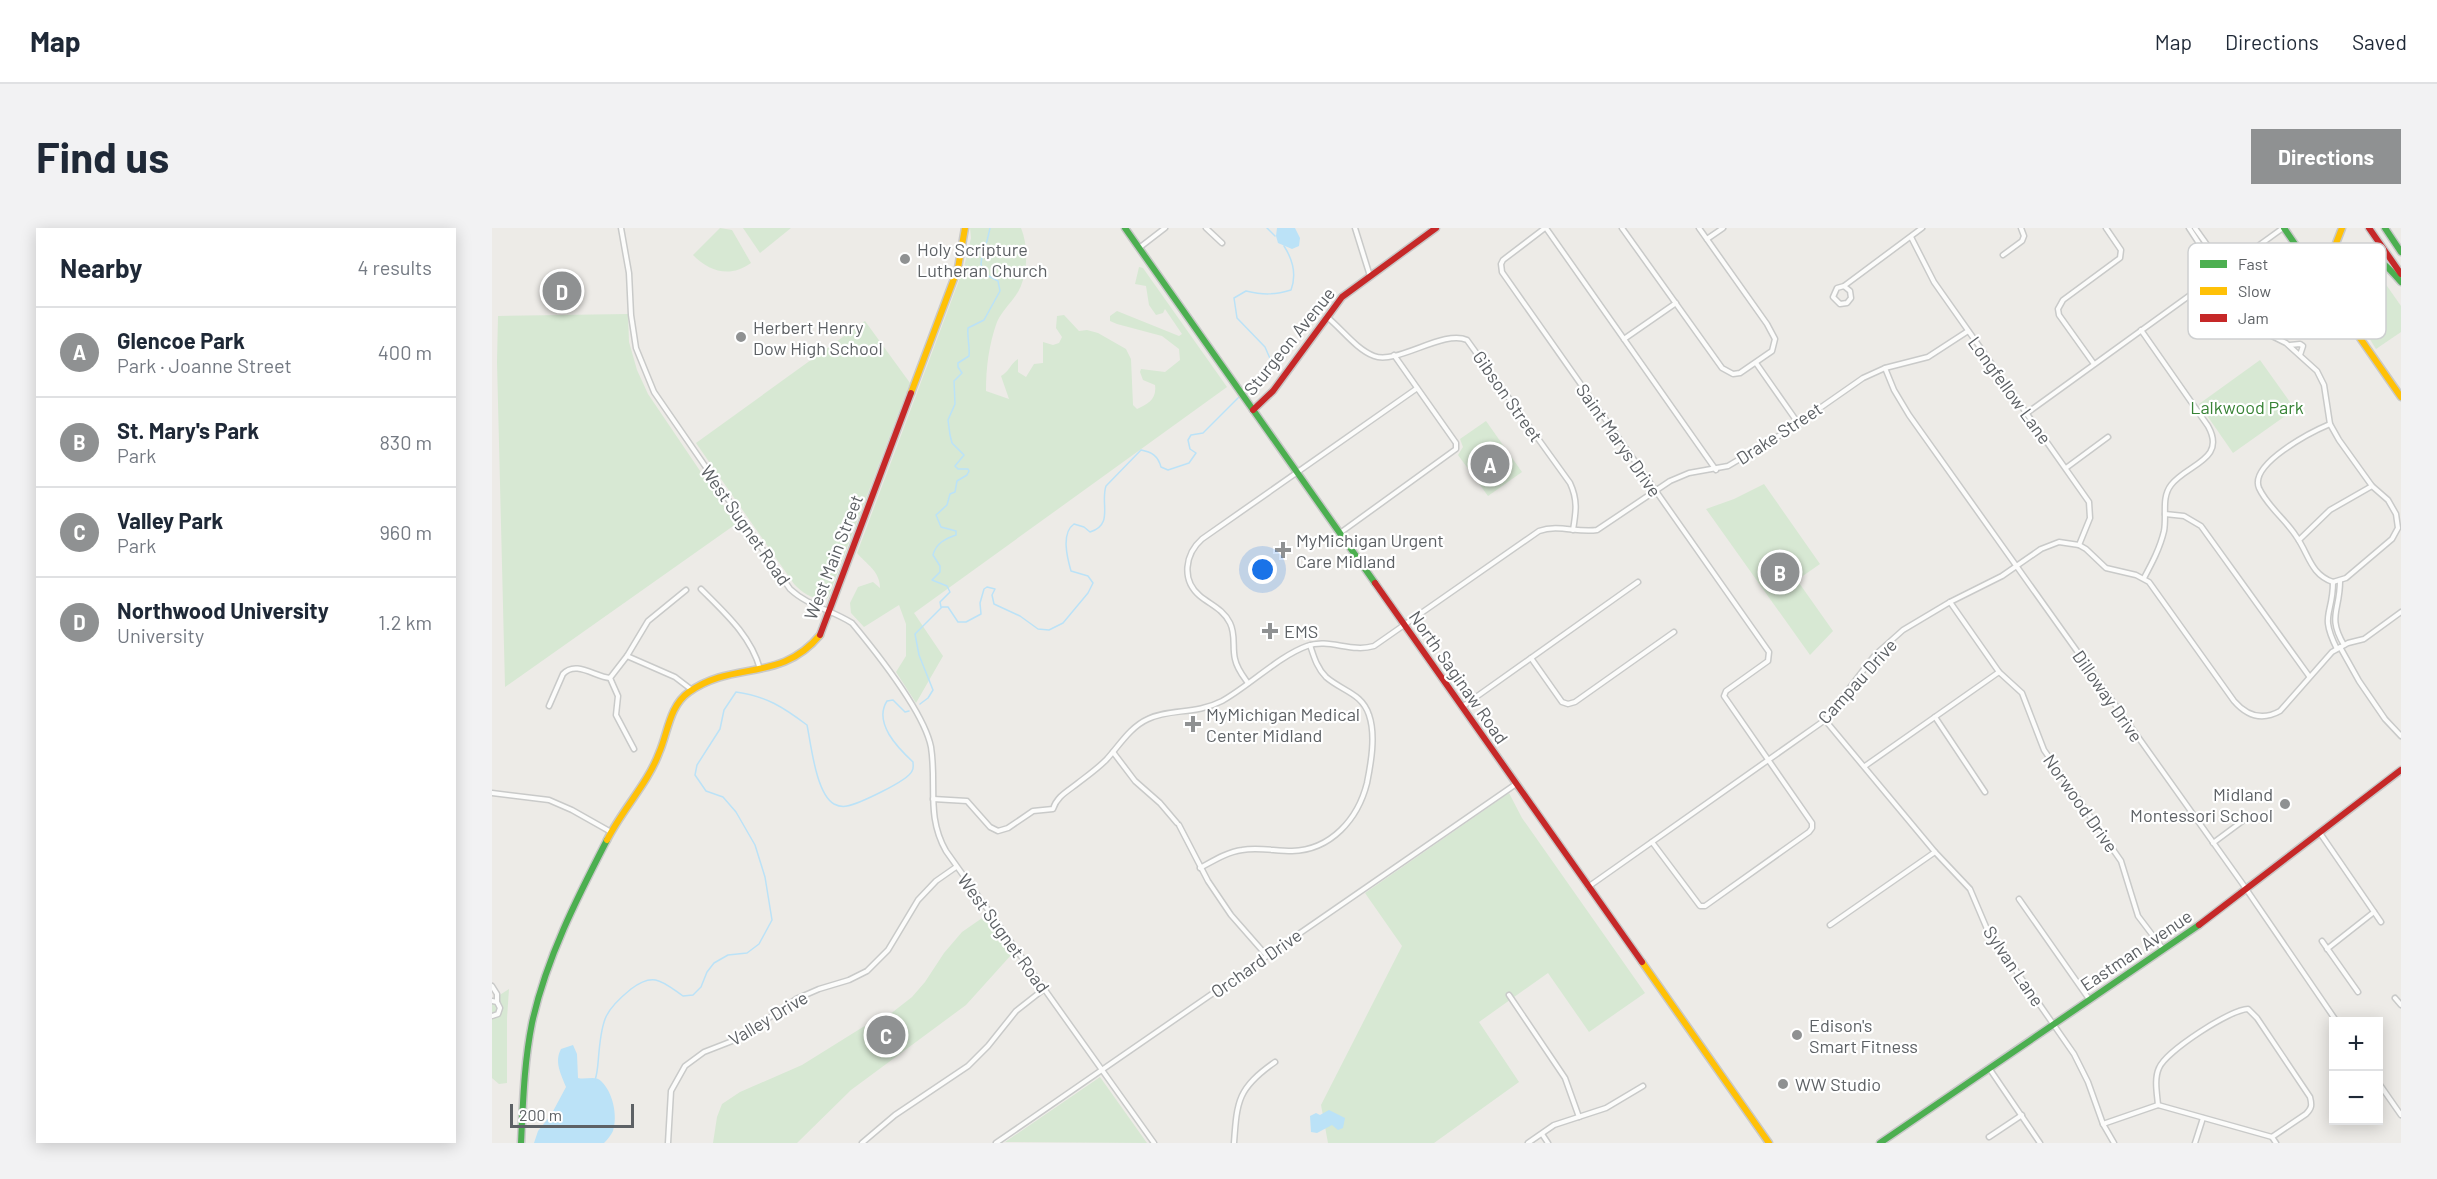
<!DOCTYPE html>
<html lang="en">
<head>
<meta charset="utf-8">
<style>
  :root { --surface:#fff; --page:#f2f2f3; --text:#1f2937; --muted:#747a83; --line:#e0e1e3; --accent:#8f9192 }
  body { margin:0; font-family:Barlow,sans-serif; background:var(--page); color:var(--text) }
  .controls { position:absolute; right:18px; bottom:18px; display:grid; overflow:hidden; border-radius:0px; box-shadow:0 3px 15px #0003 }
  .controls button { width:54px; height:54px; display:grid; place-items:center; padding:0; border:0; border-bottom:2px solid var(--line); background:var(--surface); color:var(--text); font:30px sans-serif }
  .scale { position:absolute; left:18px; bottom:15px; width:124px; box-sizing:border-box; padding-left:6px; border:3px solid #5d6165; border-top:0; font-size:16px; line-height:21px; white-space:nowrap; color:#5d6165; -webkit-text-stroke:4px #fff; paint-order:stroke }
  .you { position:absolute; left:771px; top:342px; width:21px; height:21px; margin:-15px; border:4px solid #fff; border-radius:50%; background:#1a73e8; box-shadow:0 0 0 9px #1a73e833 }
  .badge { display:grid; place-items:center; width:39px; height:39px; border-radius:50%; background:var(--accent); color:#fff; font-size:20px; font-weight:700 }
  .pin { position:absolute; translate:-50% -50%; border:3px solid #fff; box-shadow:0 2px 6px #0006 }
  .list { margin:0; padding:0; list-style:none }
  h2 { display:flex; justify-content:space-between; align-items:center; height:78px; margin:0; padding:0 24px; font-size:26px }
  h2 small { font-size:20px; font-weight:400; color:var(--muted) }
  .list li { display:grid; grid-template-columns:39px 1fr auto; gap:18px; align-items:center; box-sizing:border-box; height:90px; padding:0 24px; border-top:2px solid var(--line) }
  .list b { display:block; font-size:22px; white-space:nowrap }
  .list p { margin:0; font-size:20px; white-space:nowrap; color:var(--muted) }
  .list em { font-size:20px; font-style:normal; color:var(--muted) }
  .map { position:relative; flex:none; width:1909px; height:915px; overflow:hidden; border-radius:0px }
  header { display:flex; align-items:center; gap:36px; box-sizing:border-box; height:84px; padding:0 30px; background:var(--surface); border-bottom:2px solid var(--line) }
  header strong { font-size:28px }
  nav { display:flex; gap:33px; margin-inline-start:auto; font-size:21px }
  .intro { display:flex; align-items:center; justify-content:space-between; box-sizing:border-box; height:144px; padding:0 36px }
  h1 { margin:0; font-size:42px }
  .button { padding:15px 27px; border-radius:0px; background:var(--accent); color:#fff; font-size:21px; font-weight:700 }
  main { display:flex; gap:36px; padding:0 36px }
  aside { flex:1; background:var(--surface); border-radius:0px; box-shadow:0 3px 15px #0003 }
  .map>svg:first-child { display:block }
  .green { fill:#d7e8d3 }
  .water { fill:#bbe2f7 }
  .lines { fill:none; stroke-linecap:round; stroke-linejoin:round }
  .stream { stroke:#bbe2f7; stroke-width:1.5 }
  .street-casing { stroke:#c9cac9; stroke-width:7 }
  .fast-casing { stroke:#c9c9c9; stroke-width:9 }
  .slow-casing { stroke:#c9c9c9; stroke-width:9 }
  .jam-casing { stroke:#c9c9c9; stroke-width:9 }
  .street { stroke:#fcfcfb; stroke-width:4 }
  .fast { stroke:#4caf50; stroke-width:6 }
  .slow { stroke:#ffc107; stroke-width:6 }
  .jam { stroke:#c62828; stroke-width:6 }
  .poi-dot { fill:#8f9192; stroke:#fff; stroke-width:2 }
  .labels { text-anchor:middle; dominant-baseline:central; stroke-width:4.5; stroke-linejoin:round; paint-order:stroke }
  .poi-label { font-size:18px; fill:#5d6165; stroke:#fff; text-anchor:start }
  .street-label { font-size:18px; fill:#5d6165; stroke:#fff }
  .park-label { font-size:18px; fill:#388336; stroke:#fff }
  .key { fill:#fff; stroke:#ced0d1; stroke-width:1.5 }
  .key-label { font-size:16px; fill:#5d6165 }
</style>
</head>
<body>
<header>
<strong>Map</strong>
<nav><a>Map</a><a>Directions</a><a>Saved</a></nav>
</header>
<div class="intro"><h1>Find us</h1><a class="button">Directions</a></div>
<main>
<aside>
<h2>Nearby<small>4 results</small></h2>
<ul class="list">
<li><span class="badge">A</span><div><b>Glencoe Park</b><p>Park · Joanne Street</p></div><em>400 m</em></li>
<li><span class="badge">B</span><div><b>St. Mary's Park</b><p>Park</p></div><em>830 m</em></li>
<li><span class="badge">C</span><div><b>Valley Park</b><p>Park</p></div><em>960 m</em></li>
<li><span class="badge">D</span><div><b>Northwood University</b><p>University</p></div><em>1.2 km</em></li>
</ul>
</aside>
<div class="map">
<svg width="1909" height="915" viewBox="0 0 1909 915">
  <rect width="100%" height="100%" fill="#edebe7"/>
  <g class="green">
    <path d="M 228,0 L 240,2 L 259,35 C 238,50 218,44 201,27 Z"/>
    <polygon points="251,0 299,0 268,25"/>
    <path d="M 478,0 L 529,0 C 537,19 536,50 524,67 C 518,76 510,83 505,94 C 497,116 494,139 494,163 L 517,171 L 509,148 C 517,144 518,136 526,131 L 526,144 L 534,149 L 542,136 L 551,135 L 551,114 L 561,117 L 567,115 L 570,109 L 564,100 L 565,88 L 572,87 L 587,103 L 595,102 L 606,105 L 634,121 L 639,131 L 641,177 L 645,181 C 656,176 665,171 663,157 L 651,152 L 648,144 L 649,141 L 673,144 L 688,132 L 687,121 L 670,108 L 625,96 L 618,93 L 618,88 L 625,83 L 687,108 L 690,106 L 673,81 L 671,85 L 664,87 L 657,77 L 654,58 L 643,56 L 647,39 L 651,40 L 735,159 L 422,385 L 451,428 L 424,475 L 404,444 L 414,428 L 414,396 L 407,377 L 372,399 L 359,385 L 358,375 L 366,359 L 381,354 L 388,360 C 388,343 374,336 365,325 L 472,39 L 479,10 Z"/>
    <polygon points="1871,45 1888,48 1909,78 1909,104 1884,121 1847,62"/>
    <polygon points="136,86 137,114 145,142 156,166 244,296 13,459 5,134 6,88"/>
    <path d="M 373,93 L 418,155 L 336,370 C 323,373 311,366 302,356 L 204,215 Z"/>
    <polygon points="1768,132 1803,181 1741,225 1707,176"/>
    <polygon points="994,193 1030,244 996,268 966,227 971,219 968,211"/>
    <polygon points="1272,256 1328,336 1305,352 1341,403 1318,427 1214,281 1242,271"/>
    <polygon points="1017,565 1030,590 1153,765 1097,804 1056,745 987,794 1027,854 942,915 836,915 829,877 910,718 873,665"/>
    <polygon points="493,688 520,726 474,777 359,862 305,915 221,915 225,889 230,876 248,864 310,837 371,799 397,787 420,769 433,754 452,725 470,704"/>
    <polygon points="17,761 15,790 15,855 7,856 0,850 0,772"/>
    <polygon points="608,849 655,915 513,914"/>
  </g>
  <g class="water">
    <polygon points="785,0 803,0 808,10 807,18 800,21 786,15 784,8"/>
    <path d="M 81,817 L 85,826 L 86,850 C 94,852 103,847 109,853 C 121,864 126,888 121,903 C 119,907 115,912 112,915 L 42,915 L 46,903 L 59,887 L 74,859 C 69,846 62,834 69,821 Z"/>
    <polygon points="837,882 853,890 851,900 846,902 840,897 825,905 819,904 818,888 824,885 828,887"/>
  </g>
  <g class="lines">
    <g class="stream">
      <polyline points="775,0 783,8"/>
      <path d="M 752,165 L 774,146 L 780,135 L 773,119 L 745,90 L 742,70 L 754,63 C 771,67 783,67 799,62 C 805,46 801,32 792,18"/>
      <path d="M 449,379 L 448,374 L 458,364 L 455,358 L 440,352 L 448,344 L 448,338 L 441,327 C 444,315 453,311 464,307 L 464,303 L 449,299 L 444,287 L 455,277 L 458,266 L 463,264 L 465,253 L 475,247 L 477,243 L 476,241 L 466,241 L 463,238 L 472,227 L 460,215 L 458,207 L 456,192 L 463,176 L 462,153 L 470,145 L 466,139 L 466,135 L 477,128 C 478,118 475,110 476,100 L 492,92 L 508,63 L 506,53 L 491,45 L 489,36 L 491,22 L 495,13 L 498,0"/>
      <path d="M 428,476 L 436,470 L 441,462 L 427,427 L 423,406 L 450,379 L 456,379 L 466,394 L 474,394 L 489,386 L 488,375 L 492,361 L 495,359 L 503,361 L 500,367 L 502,376 L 528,388 L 546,401 L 557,402 L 571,395 L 596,365 L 601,355 L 596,348 L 579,343 C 575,329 569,305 582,296 L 592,299 L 598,304 C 622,297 608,275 614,258 L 649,222 C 660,224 666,228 669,239 L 676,242 L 697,235 L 704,225 L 698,221 L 696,212 L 699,207 L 711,205 L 748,168"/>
      <path d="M 103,852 C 106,844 106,833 107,824 C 110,791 113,782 139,761 C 162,743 171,754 191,768 L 201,767 L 209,759 L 215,744 L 222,735 L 236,727 L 255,725 L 267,716 L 280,692 L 273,649 L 263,617 L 244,584 L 231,569 L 214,563 L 203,547 L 205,537 L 228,501 L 232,482 L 244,464 C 274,468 291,479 315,497 C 319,516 324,566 342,576 C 346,578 351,579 355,578 C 366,576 416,553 420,543 C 422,540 421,537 421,534 C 406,520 381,495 395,473 L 401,472 L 413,484 L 417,483"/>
    </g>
    <defs>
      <g id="street">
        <path d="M 129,0 L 137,45 L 139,87 L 144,120 L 162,164 L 298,361 C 316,378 340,382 360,395 C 384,424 432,484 439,519 C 445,557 434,588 454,623 L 662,915"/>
        <polyline points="714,0 730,15"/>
        <polyline points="863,0 878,48"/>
        <polyline points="1053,0 1011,32 1009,36 1010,44 1277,424 1276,433 1234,463 1232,468 1320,595 1320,600 1317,604 1213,678 1208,678 1160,614"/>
        <polyline points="1054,0 1224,242"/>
        <polyline points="1130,0 1230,140 1241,146 1248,145 1280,123 1283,111 1275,96 1207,0"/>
        <polyline points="1697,0 1727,46"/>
        <polyline points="1703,0 1733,42"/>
        <polyline points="1419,9 1442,54 1597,274 1598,290 1587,317"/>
        <polyline points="1215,11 1231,0"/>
        <polyline points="647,20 673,0"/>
        <polyline points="1511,27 1530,13 1532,8 1529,0"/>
        <polyline points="1352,58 1358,63 1359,70 1355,75 1348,76 1341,69 1345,60 1352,58 1430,0"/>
        <polyline points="1710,58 1737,92 1747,98 1778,107 1794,115 1825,143 1832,157 1838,196 1847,212 1880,258 1896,272 1904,286 1906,300 1900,311 1854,350 1841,354"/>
        <path d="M 835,89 C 850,101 864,121 882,128 C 905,137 952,101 975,112 L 1078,255 C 1086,272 1084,284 1081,302"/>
        <path d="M 1649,102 L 1716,198 C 1735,232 1695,236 1679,257 C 1669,270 1675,287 1672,303 C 1668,320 1660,335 1652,350"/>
        <polyline points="1132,111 1184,75"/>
        <polyline points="1798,117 1808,116 1811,118 1808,127"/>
        <polyline points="1264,135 1306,195"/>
        <polyline points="1602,136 1567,87 1566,81 1571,72 1628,30 1629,22 1614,0"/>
        <polyline points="1393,140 1402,162 1417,187 1750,655 1845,794"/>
        <polyline points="1535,185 1791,0"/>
        <path d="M 1838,196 C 1819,204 1757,236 1767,260 C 1775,278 1794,292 1804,308 C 1817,326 1818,346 1841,354"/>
        <polyline points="1574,240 1616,209"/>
        <polyline points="1673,286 1692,288 1709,298 1817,448"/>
        <polyline points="848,305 964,221 964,215 902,127"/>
        <polyline points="1807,312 1838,282 1880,258"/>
        <path d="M 1848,353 C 1848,383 1835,388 1852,417"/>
        <path d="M 1841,354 C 1841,388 1827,385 1845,421"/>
        <path d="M 209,361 C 233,385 259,408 268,441"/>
        <polyline points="1458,374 1507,444 1530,465 1552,522 1629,633 1646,688 1671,721"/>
        <polyline points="1848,419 1867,453 1893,491 1909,508"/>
        <polyline points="135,428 156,393 194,362"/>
        <polyline points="1039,430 1070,474 1076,476 1083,474 1182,404"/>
        <polyline points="118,450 126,468 124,487 142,521"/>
        <path d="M 756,455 C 751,448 745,441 743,431 C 740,419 744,407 738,395 C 731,381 719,377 708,368 C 689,352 693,326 710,311 L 924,161"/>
        <path d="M 57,478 L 71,446 C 84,432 103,449 118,450 L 135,428 L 183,449 L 200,462"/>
        <polyline points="970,479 1146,354"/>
        <polyline points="1443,489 1493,564"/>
        <polyline points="1333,492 1443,624 1478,661 1495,701 1582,826 1596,854 1611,896 1622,915"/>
        <polyline points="621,524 643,553 668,575 685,595"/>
        <polyline points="1373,538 1507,444"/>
        <polyline points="0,565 57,572 80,582 119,604"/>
        <path d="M 441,571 L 475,573 L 498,599 L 506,603 L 516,600 L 541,583 L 561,581 C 565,568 576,563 586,555 C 595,548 605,541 614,532 C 627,518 638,499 656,491 C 679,480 703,487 730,473 C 757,458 787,428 815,418 C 837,410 859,425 882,418 L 1047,303 C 1066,296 1085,305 1105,302 L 1178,253 L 1197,245 L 1236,238 L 1295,203 L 1371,150 L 1393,140 L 1436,129 L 1476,103"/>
        <polyline points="687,597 716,653 739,687 775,728"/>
        <polyline points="1828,605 1889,694"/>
        <polyline points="1721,615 1756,589"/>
        <path d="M 708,640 C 721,633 735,624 750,622 C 766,619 783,623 800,623 C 839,622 866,591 875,555 C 879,535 884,507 877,487 C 870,465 850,463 834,449 C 825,440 822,429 818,417"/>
        <path d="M 1096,659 L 1333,492 L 1383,427 L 1411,402 L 1458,374 L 1510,348 L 1549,321 L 1567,314 L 1587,317 L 1594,321 L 1614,340 L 1644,347 L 1657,354 L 1742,473 C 1755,488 1770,493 1788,483 L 1840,424 L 1856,415 L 1872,411 L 1909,384"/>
        <polyline points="1527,671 1597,771"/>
        <polyline points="1338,697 1443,624"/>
        <polyline points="1830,713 1866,764"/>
        <polyline points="1835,721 1882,684"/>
        <polyline points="0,758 5,766 5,774"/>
        <polyline points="1017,767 1073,850 1087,889"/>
        <polyline points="1903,770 1909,777"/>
        <polyline points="0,773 5,774 8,780 6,786 0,788"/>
        <polyline points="1497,840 1548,915"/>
        <polyline points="1886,854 1909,887"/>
        <path d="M 1666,877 C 1665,865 1662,851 1667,840 C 1674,823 1739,781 1756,781 L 1765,790 L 1818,869 C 1820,877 1820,880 1814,886 L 1780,909"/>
        <polyline points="1611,896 1666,877 1780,909 1784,915"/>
        <polyline points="1050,906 1056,915"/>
        <polyline points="1497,909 1530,887"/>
        <polyline points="176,915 179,863 193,838 212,824 248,810 304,771 327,761 357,752 375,743 396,722 426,672 444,653 464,639"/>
        <polyline points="370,915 403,887 476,838 496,818 524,783 552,761"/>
        <polyline points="504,915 1024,556"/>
        <path d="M 742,915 C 745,872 746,860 783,834"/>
        <polyline points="1036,915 1062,897 1114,880 1151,858"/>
        <polyline points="1703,915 1711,890"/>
      </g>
      <g id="fast">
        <polyline points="633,0 883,355"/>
        <polyline points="1792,0 1818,38"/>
        <polyline points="1893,0 1909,24"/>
        <path d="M 1823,45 C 1865,15 1875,15 1909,54"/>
        <path d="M 29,915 C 31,875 32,835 40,795 C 54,731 85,670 115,612"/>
        <polyline points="1388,915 1707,697"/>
      </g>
      <g id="slow">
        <polyline points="1818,38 1843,18 1850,0"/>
        <polyline points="1820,41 1909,169"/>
        <polyline points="419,165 466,40 473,0"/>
        <path d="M 115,612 C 130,582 156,555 167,525 C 176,505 177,478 197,464 C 242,432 288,455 328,407"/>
        <polyline points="1150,734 1277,915"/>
      </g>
      <g id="jam">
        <polyline points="1877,0 1909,46"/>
        <polyline points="761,182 781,163 850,69 944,0"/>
        <polyline points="883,355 1150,734"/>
        <polyline points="328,407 419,165"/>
        <polyline points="1707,697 1909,542"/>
      </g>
    </defs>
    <use href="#street" class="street-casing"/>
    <use href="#fast" class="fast-casing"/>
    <use href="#slow" class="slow-casing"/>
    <use href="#jam" class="jam-casing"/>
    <use href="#street" class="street"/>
    <use href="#fast" class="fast"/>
    <use href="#slow" class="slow"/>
    <use href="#jam" class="jam"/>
  </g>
  <g class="poi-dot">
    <circle cx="413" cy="31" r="6"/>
    <circle cx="249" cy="109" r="6"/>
    <path d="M788 313h6v6h6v6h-6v6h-6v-6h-6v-6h6z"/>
    <path d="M775 394h6v6h6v6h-6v6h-6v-6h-6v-6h6z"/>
    <path d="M698 487h6v6h6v6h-6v6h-6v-6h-6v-6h6z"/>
    <circle cx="1793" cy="576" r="6"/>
    <circle cx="1305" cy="807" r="6"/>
    <circle cx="1291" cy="856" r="6"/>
  </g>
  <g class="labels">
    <g class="poi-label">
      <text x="425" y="21">Holy Scripture<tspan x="425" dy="21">Lutheran Church</tspan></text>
      <text x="261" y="99">Herbert Henry<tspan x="261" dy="21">Dow High School</tspan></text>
      <text x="804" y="312">MyMichigan Urgent<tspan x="804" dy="21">Care Midland</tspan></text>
      <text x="792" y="403">EMS</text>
      <text x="714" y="486">MyMichigan Medical<tspan x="714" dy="21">Center Midland</tspan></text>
      <text x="1781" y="566" text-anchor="end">Midland<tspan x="1781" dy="21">Montessori School</tspan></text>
      <text x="1317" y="797">Edison's<tspan x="1317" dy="21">Smart Fitness</tspan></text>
      <text x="1303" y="856">WW Studio</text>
    </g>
    <g class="street-label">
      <text transform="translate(797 113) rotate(-51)">Sturgeon Avenue</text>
      <text transform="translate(1518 162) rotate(54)">Longfellow Lane</text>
      <text transform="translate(1016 168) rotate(55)">Gibson Street</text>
      <text transform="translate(1287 205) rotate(-33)">Drake Street</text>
      <text transform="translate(1127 212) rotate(55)">Saint Marys Drive</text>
      <text transform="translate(254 297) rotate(55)">West Sugnet Road</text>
      <text transform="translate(341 329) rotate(-69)">West Main Street</text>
      <text transform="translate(967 449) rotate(55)">North Saginaw Road</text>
      <text transform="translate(1365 453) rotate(-48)">Campau Drive</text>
      <text transform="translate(1616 468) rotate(55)">Dilloway Drive</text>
      <text transform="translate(1589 575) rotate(55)">Norwood Drive</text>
      <text transform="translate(512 705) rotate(54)">West Sugnet Road</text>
      <text transform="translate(1644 722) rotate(-34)">Eastman Avenue</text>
      <text transform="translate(764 735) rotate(-35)">Orchard Drive</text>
      <text transform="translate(1522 738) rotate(56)">Sylvan Lane</text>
      <text transform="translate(276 790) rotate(-31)">Valley Drive</text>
    </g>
    <g class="park-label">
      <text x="1755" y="179">Lalkwood Park</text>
    </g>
  </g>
  <rect x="1696" y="15" width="198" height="96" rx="9" class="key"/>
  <rect x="1708" y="32" width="27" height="8" fill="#4caf50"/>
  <rect x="1708" y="59" width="27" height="8" fill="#ffc107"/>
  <rect x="1708" y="86" width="27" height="8" fill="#c62828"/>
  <g class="key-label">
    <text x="1746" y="42">Fast</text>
    <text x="1746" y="69">Slow</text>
    <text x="1746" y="96">Jam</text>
  </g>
</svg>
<div class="controls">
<button>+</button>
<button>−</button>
</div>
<div class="scale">200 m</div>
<div class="you"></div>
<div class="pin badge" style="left:998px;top:236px">A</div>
<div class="pin badge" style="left:1288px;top:344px">B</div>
<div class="pin badge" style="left:394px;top:807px">C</div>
<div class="pin badge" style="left:70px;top:63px">D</div>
</div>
</main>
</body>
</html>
